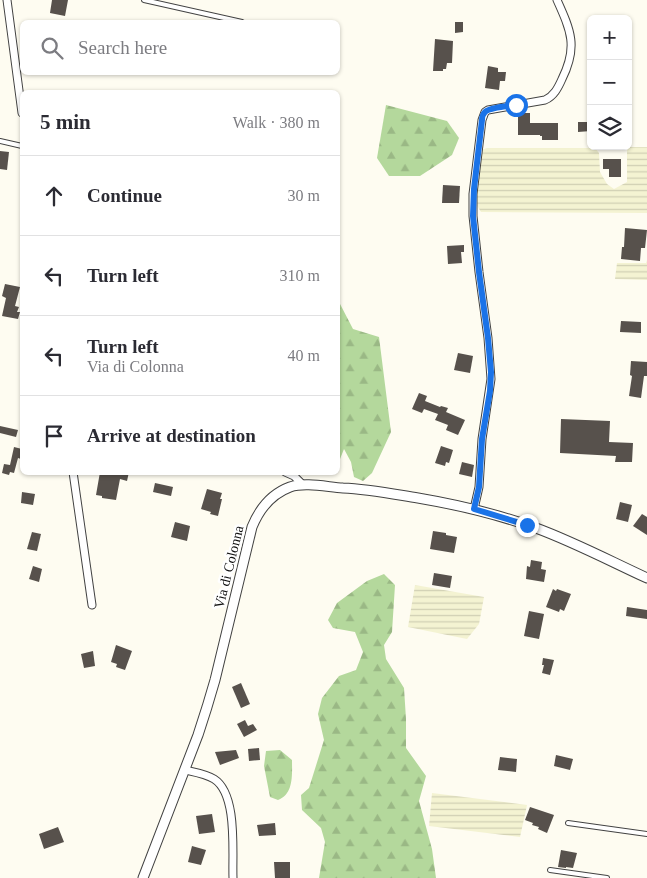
<!DOCTYPE html>
<html lang="en">
<head>
<meta charset="utf-8">
<style>
  :root { --surface:#fff; --page:#f2f2f3; --text:#2b2b33; --muted:#7c7c81; --line:#e1e1e2 }
  body { margin:0; font-family:"Times New Roman",serif; background:var(--page); color:var(--text) }
  .controls { position:absolute; right:15px; top:15px; display:grid; overflow:hidden; border-radius:8px; box-shadow:0 1px 4px #0004 }
  .controls button { width:45px; height:45px; display:grid; place-items:center; padding:0; border:0; border-bottom:1px solid var(--line); background:var(--surface); color:var(--text); font:25px sans-serif }
  .stop { position:absolute; width:15px; height:15px; margin:-11px; border:4px solid #1a73e8; border-radius:50%; background:#fff }
  .stop.end { background:#1a73e8; border-color:#fff; box-shadow:0 1px 5px #0008 }
  .list { margin:0; padding:0; list-style:none }
  h2 { display:flex; justify-content:space-between; align-items:center; height:65px; margin:0; padding:0 20px; font-size:21px }
  h2 small { font-size:16px; font-weight:400; color:var(--muted) }
  .list li { display:grid; grid-template-columns:32px 1fr auto; gap:15px; align-items:center; box-sizing:border-box; height:80px; padding:0 20px; border-top:1px solid var(--line) }
  .list b { display:block; font-size:19px; white-space:nowrap }
  .list p { margin:0; font-size:16px; white-space:nowrap; color:var(--muted) }
  .list em { font-size:16px; font-style:normal; color:var(--muted) }
  .icon { flex:none; width:28px; height:28px; fill:none; stroke:currentColor; stroke-width:2; stroke-linecap:round; stroke-linejoin:round }
  .map { position:relative; flex:none; width:647px; height:878px; overflow:hidden }
  .search { position:absolute; background:var(--surface); box-shadow:0 1px 4px #0004; left:20px; top:20px; width:320px; height:55px; display:flex; align-items:center; gap:12px; box-sizing:border-box; padding:0 18px; border-radius:8px; color:var(--muted); font-size:19px }
  .panel { position:absolute; background:var(--surface); box-shadow:0 1px 4px #0004; left:20px; top:90px; width:320px; height:385px; border-radius:8px }
  .map>svg:first-child { display:block }
  .farmland { fill:url(#farmland-rules) }
  .forest { fill:url(#forest-firs) }
  .building { fill:#57514c }
  .lines { fill:none; stroke-linecap:round; stroke-linejoin:round }
  .service-casing { stroke:#424242; stroke-width:6 }
  .minor-casing { stroke:#424242; stroke-width:9 }
  .tertiary-casing { stroke:#424242; stroke-width:11 }
  .service { stroke:#fff; stroke-width:4 }
  .minor { stroke:#fff; stroke-width:7 }
  .tertiary { stroke:#fff; stroke-width:9 }
  .route { stroke:#1a73e8; stroke-width:6 }
  .labels { text-anchor:middle; dominant-baseline:central; stroke-width:5; stroke-linejoin:round; paint-order:stroke }
  .street-label { font-size:14px; fill:#0f0f0f; stroke:#fff }
</style>
</head>
<body>
<div class="map">
<svg width="647" height="878" viewBox="0 0 647 878">
  <defs>
    <pattern id="farmland-rules" width="6" height="5" patternUnits="userSpaceOnUse" patternTransform="scale(1.25)"><rect width="6" height="5" fill="#f4f3d2"/><path d="M0 2.5h6" fill="none" stroke="#d0cfb3"/></pattern>
    <pattern id="forest-firs" width="22" height="20" patternUnits="userSpaceOnUse" patternTransform="scale(1.25)"><rect width="22" height="20" fill="#b4d89c"/><path d="M5 1l3.5 6h-7zM16 11l3.5 6h-7z" fill="#9ab885"/></pattern>
  </defs>
  <rect width="100%" height="100%" fill="#fefcf1"/>
  <g class="farmland">
    <polygon points="627,147 647,147 647,213 481,212 476,204 481,150 487,148 595,148 599,153 600,172 607,184 614,189 627,182"/>
    <polygon points="647,260 647,280 615,279 617,263 646,263"/>
    <polygon points="415,585 484,597 479,624 467,639 408,627"/>
    <polygon points="432,793 527,805 520,837 429,826"/>
  </g>
  <g class="forest">
    <polygon points="386,105 447,121 459,138 452,155 420,176 389,176 377,158"/>
    <polygon points="339,302 353,329 379,337 391,432 372,473 363,481 354,477 351,462 344,449 338,464 338,303"/>
    <polygon points="384,574 395,585 392,632 384,645 386,659 404,688 406,719 406,748 426,776 419,801 432,849 436,878 319,878 325,842 321,828 302,810 301,795 309,788 324,740 318,714 322,698 339,676 356,670 363,652 355,632 333,628 328,620 337,603 367,581"/>
    <path d="M 280,750 L 292,760 C 292,774 294,794 278,800 L 270,797 L 264,766 L 266,751 Z"/>
  </g>
  <g class="building">
    <polygon points="52,0 68,0 65,16 50,13"/>
    <polygon points="455,22 463,22 463,32 455,33"/>
    <polygon points="435,39 453,41 452,63 447,63 446,69 443,69 443,71 433,71"/>
    <polygon points="488,66 498,68 498,72 506,72 505,81 500,81 499,90 485,88"/>
    <polygon points="518,113 530,113 530,123 558,123 558,140 542,140 542,136 540,136 540,135 518,135"/>
    <polygon points="578,122 591,122 591,131 578,132"/>
    <polygon points="0,151 9,152 7,170 0,169"/>
    <polygon points="603,159 621,159 621,177 609,177 609,169 603,169"/>
    <polygon points="443,185 460,186 459,203 442,203"/>
    <polygon points="625,228 647,230 645,248 641,248 640,261 621,259 622,247 624,247"/>
    <polygon points="464,245 464,252 461,252 462,263 448,264 447,246"/>
    <polygon points="5,284 20,287 15,306 19,307 17,312 20,312 18,319 2,316 6,298 2,296"/>
    <polygon points="621,321 641,322 641,333 620,332"/>
    <polygon points="458,353 473,356 470,373 454,370"/>
    <polygon points="631,361 647,362 647,376 644,376 641,398 629,396 632,376 630,375"/>
    <polygon points="419,393 427,396 425,401 440,407 441,406 448,408 446,412 465,420 458,435 446,430 448,425 435,420 438,414 424,409 422,413 412,409"/>
    <polygon points="561,419 610,421 609,442 633,443 632,462 615,462 616,456 560,453"/>
    <polygon points="0,426 18,430 16,437 0,433"/>
    <polygon points="441,446 453,450 449,463 446,462 445,466 435,463"/>
    <polygon points="14,447 22,449 21,459 18,458 14,473 10,472 9,475 2,473 4,464 10,465"/>
    <polygon points="462,462 474,465 472,477 459,474"/>
    <polygon points="100,472 129,472 127,481 120,479 116,500 102,498 102,496 96,495"/>
    <polygon points="155,483 173,487 171,496 153,492"/>
    <polygon points="207,489 222,493 220,499 222,499 218,516 210,514 211,512 201,509"/>
    <polygon points="22,492 35,494 33,505 21,503"/>
    <polygon points="620,502 632,505 628,522 616,519"/>
    <polygon points="642,514 647,517 647,535 633,526"/>
    <polygon points="175,522 190,526 187,541 171,537"/>
    <polygon points="433,531 446,533 446,535 457,537 454,553 430,549"/>
    <polygon points="32,532 41,534 37,551 27,549"/>
    <polygon points="531,560 542,562 541,569 546,570 544,582 526,579 527,566 530,567"/>
    <polygon points="33,566 42,569 39,582 29,579"/>
    <polygon points="434,573 452,576 450,588 432,585"/>
    <polygon points="553,589 556,591 557,589 571,594 564,611 560,609 559,612 546,607"/>
    <polygon points="627,607 647,610 647,619 626,616"/>
    <polygon points="529,611 544,614 539,639 524,636"/>
    <polygon points="116,645 132,651 125,670 116,667 117,664 111,662"/>
    <polygon points="93,651 95,666 84,668 81,654"/>
    <polygon points="543,658 554,660 550,675 542,673 544,665 542,665"/>
    <polygon points="241,683 250,704 241,708 232,687"/>
    <polygon points="245,720 248,726 253,724 257,730 244,737 237,724"/>
    <polygon points="259,748 260,760 249,761 248,749"/>
    <polygon points="236,750 239,758 220,765 215,752"/>
    <polygon points="556,755 573,759 570,770 554,766"/>
    <polygon points="500,757 517,759 516,772 498,770"/>
    <polygon points="530,807 554,815 547,833 538,829 539,827 532,825 533,823 525,820"/>
    <polygon points="212,814 215,832 199,834 196,816"/>
    <polygon points="275,823 276,835 259,836 257,825"/>
    <polygon points="58,827 64,842 44,849 39,834"/>
    <polygon points="192,846 206,850 201,865 188,862"/>
    <polygon points="561,850 577,853 573,868 566,867 566,868 558,867"/>
    <polygon points="274,862 290,862 290,878 275,878"/>
  </g>
  <g class="lines">
    <defs>
      <g id="service">
        <polyline points="144,0 242,22"/>
        <polyline points="0,141 22,146"/>
        <polyline points="568,823 647,834"/>
        <polyline points="550,870 607,878"/>
      </g>
      <g id="minor">
        <polyline points="7,0 22,113"/>
        <polyline points="73,472 92,605"/>
        <polyline points="285,472 294,476 303,485"/>
        <path d="M 474,509 L 479,487 L 482,439 L 491,379 L 488,338 L 479,272 L 473,216 L 473,194 L 482,120 L 485,112 L 488,110 L 545,100 C 554,96 558,88 562,79 C 578,47 571,31 557,0"/>
        <path d="M 185,770 C 194,772 206,774 214,779 C 238,794 232,853 233,878"/>
      </g>
      <path id="tertiary" d="M 143,878 L 198,735 L 207,707 L 215,680 L 252,527 C 259,510 271,494 290,487 C 305,482 327,487 343,488 C 368,489 393,494 418,498 C 459,505 497,514 536,528 C 574,542 610,561 647,578"/>
    </defs>
    <use href="#service" class="service-casing"/>
    <use href="#minor" class="minor-casing"/>
    <use href="#tertiary" class="tertiary-casing"/>
    <use href="#service" class="service"/>
    <use href="#minor" class="minor"/>
    <use href="#tertiary" class="tertiary"/>
  </g>
  <g class="lines">
    <path class="route" d="M 516,105 C 509,106 490,107 485,112 C 483,114 482,118 482,120 L 474,189 L 473,216 L 479,272 L 488,338 L 491,372 L 490,391 L 482,439 L 479,487 L 474,509 L 527,525"/>
  </g>
  <g class="labels">
    <g class="street-label">
      <text transform="translate(229 567) rotate(-76)">Via di Colonna</text>
    </g>
  </g>
</svg>
<div class="controls">
<button>+</button>
<button>−</button>
<button><svg class="icon" aria-label="layers" viewBox="0 0 24 24"><path d="M12 4l9 5-9 5-9-5zM3 14l9 5 9-5"/></svg></button>
</div>
<div class="stop" style="left:516px;top:105px"></div>
<div class="stop end" style="left:527px;top:525px"></div>
<div class="search"><svg class="icon" aria-label="search" viewBox="0 0 24 24"><circle cx="10" cy="10" r="6"/><path d="M15 15l6 6"/></svg>Search here</div>
<section class="panel">
<h2>5 min<small>Walk · 380 m</small></h2>
<ul class="list">
<li><svg class="icon" aria-label="ahead" viewBox="0 0 24 24"><path d="M12 20V5M6 11l6-6 6 6"/></svg><div><b>Continue</b></div><em>30 m</em></li>
<li><svg class="icon" aria-label="left" viewBox="0 0 24 24"><path d="M17 20v-9H6M10 6l-5 5 5 5"/></svg><div><b>Turn left</b></div><em>310 m</em></li>
<li><svg class="icon" aria-label="left" viewBox="0 0 24 24"><path d="M17 20v-9H6M10 6l-5 5 5 5"/></svg><div><b>Turn left</b><p>Via di Colonna</p></div><em>40 m</em></li>
<li><svg class="icon" aria-label="arrive" viewBox="0 0 24 24"><path d="M6 21V4h12l-3 4 3 4H6"/></svg><div><b>Arrive at destination</b></div></li>
</ul>
</section>
</div>
</body>
</html>
